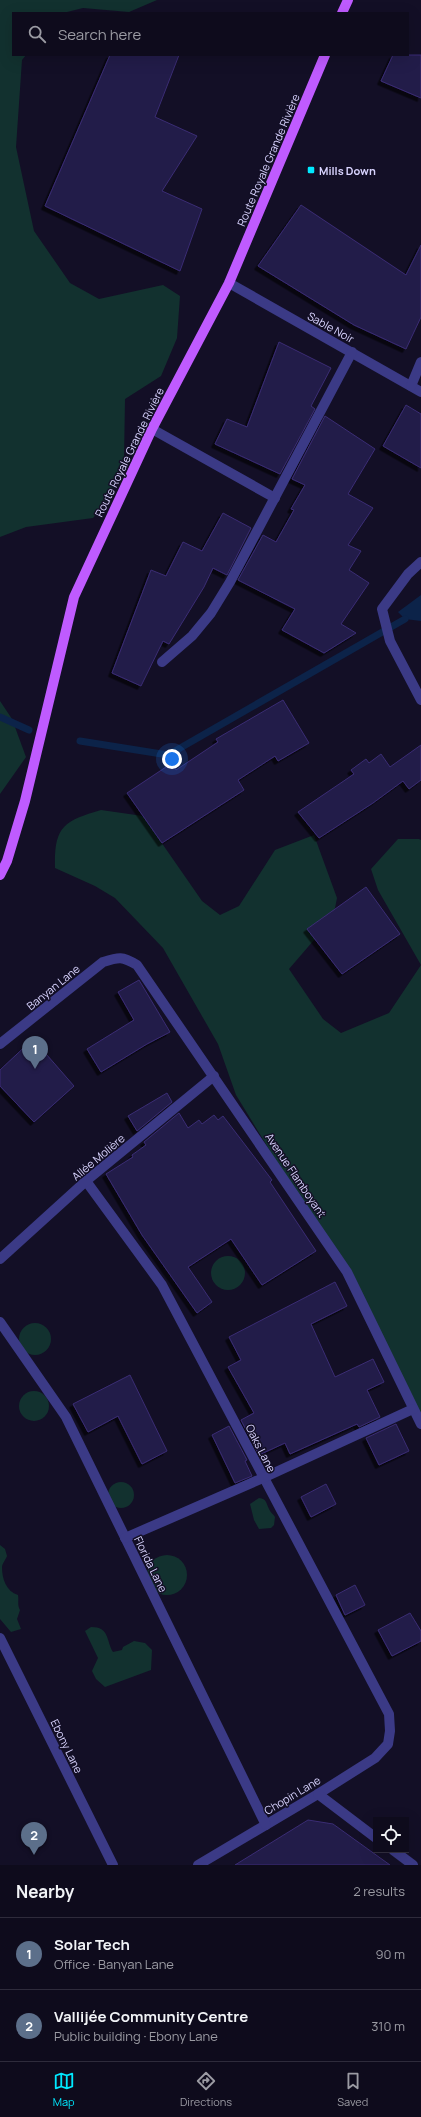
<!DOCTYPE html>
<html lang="en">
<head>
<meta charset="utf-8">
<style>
  :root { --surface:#0e0b1c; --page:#171425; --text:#f1f3f6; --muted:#9b9ba3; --line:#2e2b3b; --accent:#00e9ff }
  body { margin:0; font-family:Manrope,sans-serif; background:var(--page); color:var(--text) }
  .controls { position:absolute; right:12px; bottom:12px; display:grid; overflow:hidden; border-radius:0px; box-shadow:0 4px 16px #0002 }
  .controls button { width:36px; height:36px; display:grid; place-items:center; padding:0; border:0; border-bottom:1px solid var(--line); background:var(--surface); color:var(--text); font:20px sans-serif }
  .you { position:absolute; left:172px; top:759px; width:14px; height:14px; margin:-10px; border:3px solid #fff; border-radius:50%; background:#1a73e8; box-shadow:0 0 0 6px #1a73e833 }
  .badge { display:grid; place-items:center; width:26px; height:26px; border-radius:50%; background:var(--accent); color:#fff; font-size:13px; font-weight:700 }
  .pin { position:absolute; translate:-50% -33px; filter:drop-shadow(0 1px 2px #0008) }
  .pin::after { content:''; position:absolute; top:21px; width:14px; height:12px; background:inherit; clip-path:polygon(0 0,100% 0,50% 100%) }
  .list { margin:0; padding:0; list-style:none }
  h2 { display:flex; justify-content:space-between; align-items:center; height:52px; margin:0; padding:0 16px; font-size:17px }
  h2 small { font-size:13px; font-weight:400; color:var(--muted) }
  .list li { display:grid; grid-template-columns:26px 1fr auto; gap:12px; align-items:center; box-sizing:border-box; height:72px; padding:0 16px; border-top:1px solid var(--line) }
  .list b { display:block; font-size:15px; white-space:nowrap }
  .list p { margin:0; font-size:13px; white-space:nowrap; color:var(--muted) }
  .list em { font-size:13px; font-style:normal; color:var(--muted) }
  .icon { flex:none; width:22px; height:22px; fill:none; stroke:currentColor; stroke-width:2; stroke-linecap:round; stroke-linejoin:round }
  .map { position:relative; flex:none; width:421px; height:1865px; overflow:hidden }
  .search { position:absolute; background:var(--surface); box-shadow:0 4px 16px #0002; left:12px; right:12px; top:12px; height:44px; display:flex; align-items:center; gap:10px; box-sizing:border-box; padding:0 14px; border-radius:0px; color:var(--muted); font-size:15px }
  .sheet { height:196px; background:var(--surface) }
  nav { display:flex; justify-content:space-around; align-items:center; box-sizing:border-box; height:56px; border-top:1px solid var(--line); background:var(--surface); font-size:11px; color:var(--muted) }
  nav a { display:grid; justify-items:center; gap:2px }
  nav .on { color:var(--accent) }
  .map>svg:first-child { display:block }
  .green { fill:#12312f }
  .water { fill:#0c2349 }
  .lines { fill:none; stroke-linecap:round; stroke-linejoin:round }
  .stream { stroke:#0c2349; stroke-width:7 }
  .building { fill:#231b48; stroke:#3a2d74; filter:url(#shadow) }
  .street { stroke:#3b3a86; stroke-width:10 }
  .primary { stroke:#bf5bff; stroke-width:10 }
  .poi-dot { fill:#00e9ff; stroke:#130f26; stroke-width:1.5 }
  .labels { text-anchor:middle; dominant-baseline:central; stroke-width:3; stroke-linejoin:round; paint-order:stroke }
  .street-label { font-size:11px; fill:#d9d4ff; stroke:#130f26 }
  .poi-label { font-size:11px; font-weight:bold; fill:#d9d4ff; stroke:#130f26; text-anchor:start }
</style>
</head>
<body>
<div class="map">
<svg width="421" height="1865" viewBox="0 0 421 1865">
  <defs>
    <filter id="shadow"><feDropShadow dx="-3.5" dy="3.5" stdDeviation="0" flood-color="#0009"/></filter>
  </defs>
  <rect width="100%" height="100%" fill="#130f26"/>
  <g class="green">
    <polygon points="0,0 157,0 129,12 83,8 63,13 13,13 13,55 26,55 22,60 16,147 34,231 70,283 99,299 163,285 180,296 177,338 161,376 125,399 124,460 109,500 93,518 26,527 0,537"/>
    <polygon points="0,701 12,719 26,757 0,794"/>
    <path d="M 101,810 L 143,816 L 202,901 L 220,915 L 239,906 L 275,850 L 314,835 L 337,898 L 333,918 L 289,969 L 323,1019 L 341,1033 L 389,1013 L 421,965 L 378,890 L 371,869 L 398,839 L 419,839 L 421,840 L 421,1418 L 378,1328 L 236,1095 L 218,1044 L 163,948 L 115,898 L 95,886 L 55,868 C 54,827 63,821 101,810 Z"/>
    <circle cx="228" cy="1273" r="17"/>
    <circle cx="35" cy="1339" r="16"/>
    <circle cx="34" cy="1406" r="15"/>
    <circle cx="121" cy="1495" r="13"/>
    <path d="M 259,1498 C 267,1499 266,1503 269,1509 C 270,1512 274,1515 275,1517 L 274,1525 L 271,1528 L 259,1529 L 254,1520 L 250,1504 Z"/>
    <path d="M 0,1545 L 5,1549 L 7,1556 C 6,1559 2,1564 2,1567 C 2,1579 6,1591 18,1595 C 19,1601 17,1605 20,1610 L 17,1619 L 21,1629 L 11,1632 L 0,1619 Z"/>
    <circle cx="167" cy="1575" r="20"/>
    <path d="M 91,1627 C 110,1627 106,1641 113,1652 L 122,1650 L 123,1647 L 134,1641 L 145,1643 L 152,1650 L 151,1670 L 105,1687 L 96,1679 L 92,1671 L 98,1658 L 85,1631 Z"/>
  </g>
  <polygon class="water" points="421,595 421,621 405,619 398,612"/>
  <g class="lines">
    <g class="stream">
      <polyline points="0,717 29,730"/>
      <polyline points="80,741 168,755 405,619"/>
    </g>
  </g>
  <g class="building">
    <polygon points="110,55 179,55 155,117 197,136 162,191 202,209 180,271 45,206"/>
    <polygon points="393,55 421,55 421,98 381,81"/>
    <polygon points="301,205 406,275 421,245 421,317 406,349 354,325 258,266"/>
    <polygon points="279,342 331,368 311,406 315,409 280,474 215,444 227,419 247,427"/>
    <polygon points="406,405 421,414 421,468 383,446"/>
    <polygon points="325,416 375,449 348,494 373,508 348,545 361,551 349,570 369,583 341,624 356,633 324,653 282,630 295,609 238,580 263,535 276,542 294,510 291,509 305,485 292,479"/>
    <polygon points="223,513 251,528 227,575 213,568 204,587 169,644 163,641 141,686 112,673 151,570 166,576 183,542 202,551"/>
    <polygon points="283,700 309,743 278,761 275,756 238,780 244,790 162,843 127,793 172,763 176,770 218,742 216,739"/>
    <polygon points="421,745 421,780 409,789 403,781 373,803 319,838 298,812 354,774 351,770 366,759 369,763 381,754 390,767"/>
    <polygon points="366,887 400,934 342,974 307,929"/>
    <polygon points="139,980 170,1032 147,1044 101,1072 87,1049 134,1020 118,992"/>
    <polygon points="33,1039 74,1086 34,1122 0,1086 0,1070"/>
    <polygon points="167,1093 172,1102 137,1131 128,1116"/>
    <polygon points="179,1113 188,1128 199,1120 202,1124 214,1115 218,1120 223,1116 272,1180 270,1182 316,1251 262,1285 231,1239 188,1267 212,1302 197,1313 142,1235 106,1174 133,1157 132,1155 146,1145 144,1142"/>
    <polygon points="335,1282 347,1306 311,1324 335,1377 373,1359 384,1382 367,1390 380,1417 359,1427 357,1424 290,1454 285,1443 259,1455 241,1420 254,1413 228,1367 241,1360 229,1337"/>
    <polygon points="130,1375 167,1451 142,1464 118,1416 88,1432 73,1404"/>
    <polygon points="396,1424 409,1451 379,1465 366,1438"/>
    <polygon points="229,1426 247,1460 245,1461 252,1476 235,1483 212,1435"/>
    <polygon points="326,1484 336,1504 311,1517 301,1497"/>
    <polygon points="355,1585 365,1605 345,1615 336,1595"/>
    <polygon points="410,1613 421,1631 421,1641 392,1656 378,1630"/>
    <polygon points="308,1820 333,1824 390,1865 235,1865"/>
  </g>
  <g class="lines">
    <g class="street">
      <polyline points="229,283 421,392"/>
      <polyline points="411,386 421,362"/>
      <polyline points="152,429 275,498"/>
      <polyline points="421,562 408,574 382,609 390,641 421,700"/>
      <polyline points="162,662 192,636 211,613 230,582 352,352"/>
      <path d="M 0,1044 L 103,962 C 119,957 122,956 137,965 L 347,1272 L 421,1424"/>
      <polyline points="86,1181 162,1285 389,1714 390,1731 388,1744 375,1758 318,1794 198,1865"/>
      <polyline points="0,1259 86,1181 214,1076"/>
      <polyline points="0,1322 66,1417 266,1825"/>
      <polyline points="125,1538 263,1478 413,1409"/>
      <polyline points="0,1638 113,1865"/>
      <polyline points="318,1794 376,1838"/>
      <polyline points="393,1850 413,1865"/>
    </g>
    <g class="primary">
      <polyline points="342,13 348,0"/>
      <polyline points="0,875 7,861 25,801 74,597 152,429 229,283 325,55"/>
    </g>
  </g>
  <rect class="poi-dot" x="307" y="166" width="8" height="8" rx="2"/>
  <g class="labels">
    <g class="street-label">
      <text transform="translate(268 160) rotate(-67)">Route Royale Grande Rivière</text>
      <text transform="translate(331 327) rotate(29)">Sable Noir</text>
      <text transform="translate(129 452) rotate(-64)">Route Royale Grande Rivière</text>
      <text transform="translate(53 987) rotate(-39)">Banyan Lane</text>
      <text transform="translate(98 1157) rotate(-40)">Allée Molière</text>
      <text transform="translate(296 1175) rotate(56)">Avenue Flamboyant</text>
      <text transform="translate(261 1448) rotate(63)">Oaks Lane</text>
      <text transform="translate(151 1564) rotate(64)">Florida Lane</text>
      <text transform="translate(67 1746) rotate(64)">Ebony Lane</text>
      <text transform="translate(292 1795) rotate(-31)">Chopin Lane</text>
    </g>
    <g class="poi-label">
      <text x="319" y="170">Mills Down</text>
    </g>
  </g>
</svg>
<div class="controls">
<button><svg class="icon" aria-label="locate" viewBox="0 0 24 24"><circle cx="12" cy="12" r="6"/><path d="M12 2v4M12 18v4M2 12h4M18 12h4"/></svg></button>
</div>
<div class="you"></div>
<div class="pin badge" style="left:35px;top:1069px;background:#5c6f8a">1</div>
<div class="pin badge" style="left:34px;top:1855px;background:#5c6f8a">2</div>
<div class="search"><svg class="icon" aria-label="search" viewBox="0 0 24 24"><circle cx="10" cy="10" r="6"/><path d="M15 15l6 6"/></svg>Search here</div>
</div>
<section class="sheet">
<h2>Nearby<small>2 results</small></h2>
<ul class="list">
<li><span class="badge" style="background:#5c6f8a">1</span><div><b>Solar Tech</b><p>Office · Banyan Lane</p></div><em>90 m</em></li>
<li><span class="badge" style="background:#5c6f8a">2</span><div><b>Vallijée Community Centre</b><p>Public building · Ebony Lane</p></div><em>310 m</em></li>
</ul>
</section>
<nav>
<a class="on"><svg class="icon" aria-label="map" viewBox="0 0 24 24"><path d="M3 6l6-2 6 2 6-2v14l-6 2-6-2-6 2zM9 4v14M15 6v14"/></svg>Map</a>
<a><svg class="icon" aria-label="directions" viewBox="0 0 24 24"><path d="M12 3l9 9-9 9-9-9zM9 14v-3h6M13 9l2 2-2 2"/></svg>Directions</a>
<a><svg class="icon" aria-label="saved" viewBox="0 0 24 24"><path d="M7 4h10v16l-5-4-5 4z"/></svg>Saved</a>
</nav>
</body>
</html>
